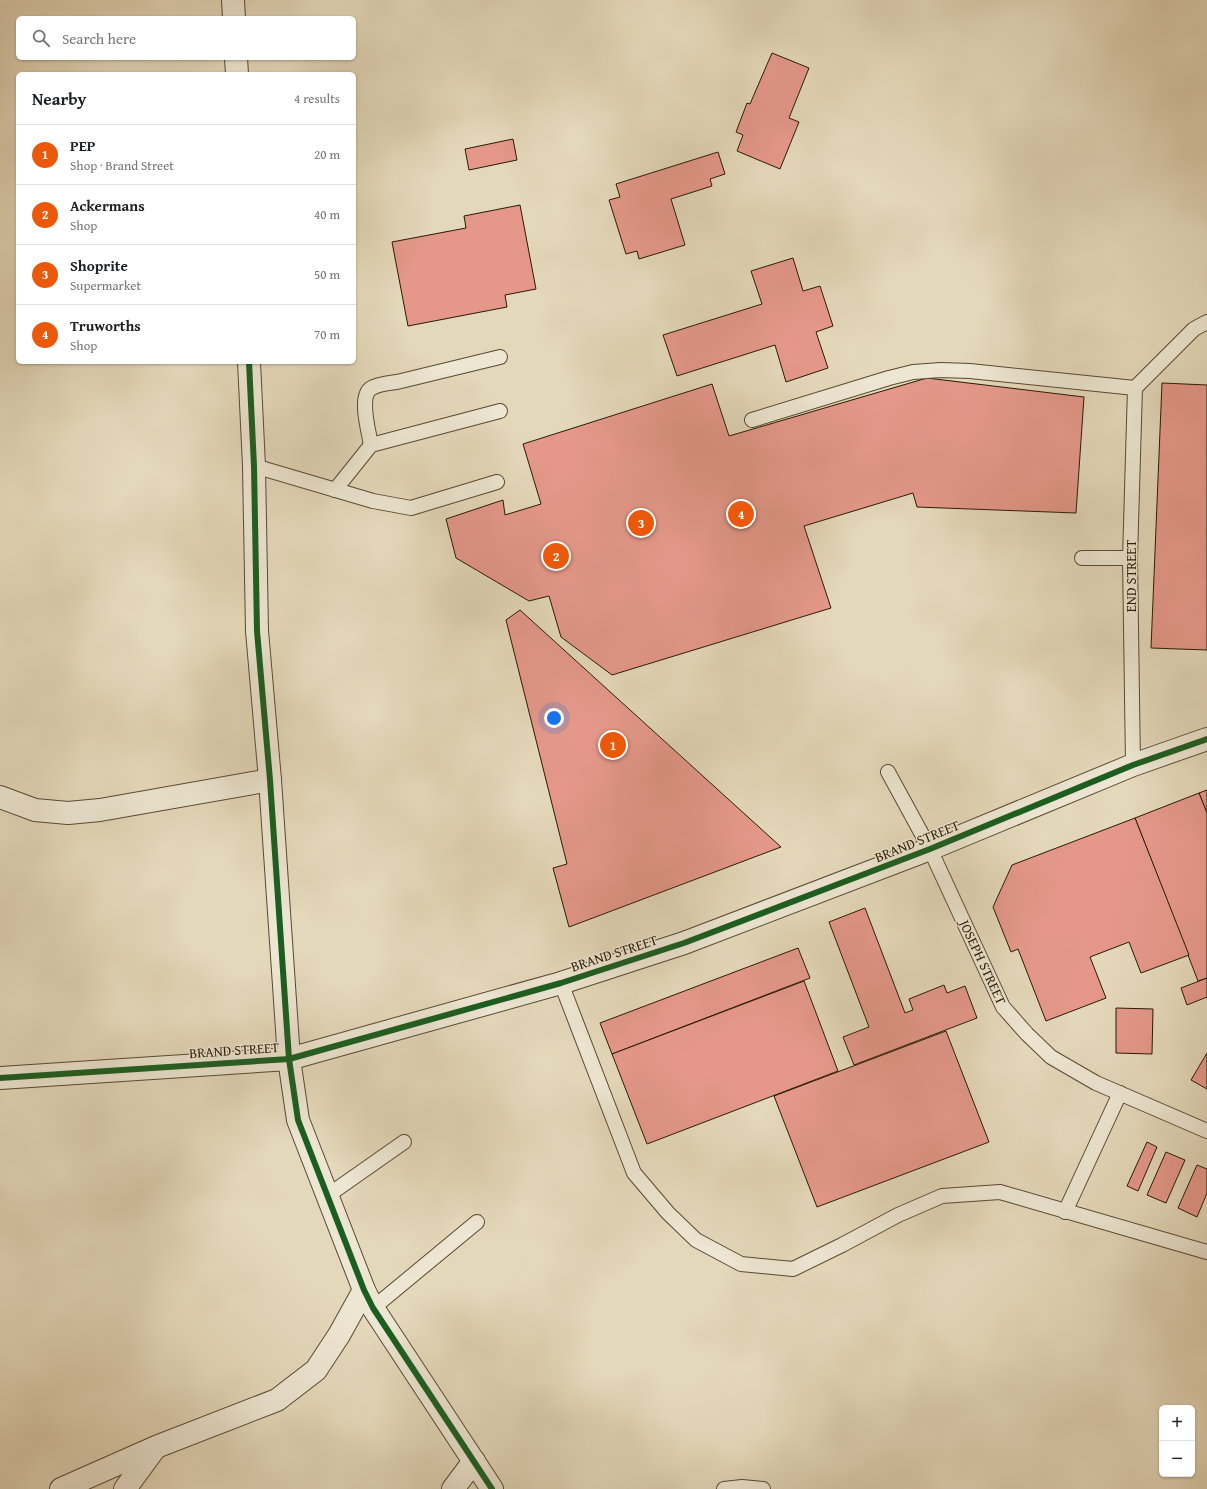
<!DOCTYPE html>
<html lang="en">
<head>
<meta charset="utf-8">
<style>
  :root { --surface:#fff; --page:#f6f6f6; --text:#202124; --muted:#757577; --line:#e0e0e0; --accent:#ea580c }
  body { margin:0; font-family:"Gentium Book Plus",serif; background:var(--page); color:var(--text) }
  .controls { position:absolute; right:12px; bottom:12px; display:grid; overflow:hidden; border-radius:6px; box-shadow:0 1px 3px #0004 }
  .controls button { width:36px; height:36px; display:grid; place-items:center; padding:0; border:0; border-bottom:1px solid var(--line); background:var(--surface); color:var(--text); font:20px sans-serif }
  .you { position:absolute; left:554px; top:718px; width:14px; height:14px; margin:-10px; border:3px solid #fff; border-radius:50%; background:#1a73e8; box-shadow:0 0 0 6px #1a73e833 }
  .badge { display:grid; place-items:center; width:26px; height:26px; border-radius:50%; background:var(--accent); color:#fff; font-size:13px; font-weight:700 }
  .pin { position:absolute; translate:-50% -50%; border:2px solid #fff; box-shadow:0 1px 4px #0006 }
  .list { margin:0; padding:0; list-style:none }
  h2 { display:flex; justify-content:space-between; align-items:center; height:52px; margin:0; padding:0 16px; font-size:17px }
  h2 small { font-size:13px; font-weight:400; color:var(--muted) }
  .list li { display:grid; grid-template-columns:26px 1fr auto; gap:12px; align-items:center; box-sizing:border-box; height:60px; padding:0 16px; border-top:1px solid var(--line) }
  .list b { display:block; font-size:15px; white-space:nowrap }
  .list p { margin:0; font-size:13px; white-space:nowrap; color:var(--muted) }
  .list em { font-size:13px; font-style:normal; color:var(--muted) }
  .icon { flex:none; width:22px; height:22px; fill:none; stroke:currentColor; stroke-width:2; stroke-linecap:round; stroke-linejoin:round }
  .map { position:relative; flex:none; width:1207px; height:1489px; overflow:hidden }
  .search { position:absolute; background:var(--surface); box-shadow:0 1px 3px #0004; left:16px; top:16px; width:340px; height:44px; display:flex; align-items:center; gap:10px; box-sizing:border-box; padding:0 14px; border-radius:6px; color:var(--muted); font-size:15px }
  .panel { position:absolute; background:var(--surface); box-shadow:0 1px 3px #0004; left:16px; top:72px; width:340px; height:292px; border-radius:6px }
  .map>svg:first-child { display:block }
  .building { fill:#e5988a; stroke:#291904 }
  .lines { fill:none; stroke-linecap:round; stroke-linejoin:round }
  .service-casing { stroke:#584932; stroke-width:16 }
  .minor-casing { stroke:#584932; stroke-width:24 }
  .tertiary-casing { stroke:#584932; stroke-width:24 }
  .service { stroke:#ede6d2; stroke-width:14 }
  .minor { stroke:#ede6d2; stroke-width:22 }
  .tertiary { stroke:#ede6d2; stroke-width:22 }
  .cycleway-casing { stroke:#ede6d2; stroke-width:8 }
  .cycleway { stroke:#1b5e20; stroke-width:6 }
  .labels { text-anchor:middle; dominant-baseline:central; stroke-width:3; stroke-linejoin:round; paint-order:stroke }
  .street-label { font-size:14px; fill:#291904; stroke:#ede6d2 }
</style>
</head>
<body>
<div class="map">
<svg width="1207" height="1489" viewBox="0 0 1207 1489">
  <rect width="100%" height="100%" fill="#e4d8ba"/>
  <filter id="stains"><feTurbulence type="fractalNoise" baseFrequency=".005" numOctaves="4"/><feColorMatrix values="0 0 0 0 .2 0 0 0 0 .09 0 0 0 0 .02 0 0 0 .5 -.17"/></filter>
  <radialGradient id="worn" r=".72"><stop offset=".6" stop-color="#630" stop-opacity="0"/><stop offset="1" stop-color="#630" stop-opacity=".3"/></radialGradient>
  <g class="building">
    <polygon points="772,53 809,68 789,118 799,122 780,169 737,151 743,135 736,132 747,103 750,104"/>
    <polygon points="513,139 517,160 469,170 465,149"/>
    <polygon points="718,152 725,174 710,179 712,186 671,199 685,245 639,259 637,251 626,254 609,200 620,197 616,184"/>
    <polygon points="520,205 536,289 505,295 507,307 408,326 392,242 466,228 464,216"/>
    <polygon points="793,258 803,291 820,286 833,326 816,332 828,368 786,382 775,345 677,376 663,335 762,304 751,271"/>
    <polygon points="927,378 1084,397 1076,513 917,507 913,493 804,526 831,608 612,675 561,637 549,596 529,601 456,558 446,519 503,500 505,515 541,504 523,444 712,384 729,436"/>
    <polygon points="1162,383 1207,385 1207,650 1151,648"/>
    <polygon points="520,610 781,847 569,927 553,868 567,864 506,620"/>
    <polygon points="1207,790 1207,813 1199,793"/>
    <polygon points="1199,793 1207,813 1207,978 1198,981 1135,818"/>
    <polygon points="1135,818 1189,955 1141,973 1129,942 1090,957 1106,998 1046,1021 1018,949 1011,952 993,907 1012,865"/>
    <polygon points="865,908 905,1013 913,1010 909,999 944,985 947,993 965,986 977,1018 854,1065 843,1037 869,1027 829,922"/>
    <polygon points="798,948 810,978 612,1054 600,1023"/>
    <polygon points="1207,978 1207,997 1187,1005 1181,988"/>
    <polygon points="804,981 838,1071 647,1144 612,1054"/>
    <polygon points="1116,1008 1153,1009 1152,1054 1116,1053"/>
    <polygon points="946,1031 989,1142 817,1207 774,1096"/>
    <polygon points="1207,1053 1207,1089 1191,1080"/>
    <polygon points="1147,1142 1157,1147 1138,1191 1127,1186"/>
    <polygon points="1166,1152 1185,1160 1166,1203 1147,1195"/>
    <polygon points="1197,1165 1207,1169 1207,1193 1197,1217 1178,1208"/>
  </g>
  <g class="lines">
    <defs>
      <g id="service">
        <polyline points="1135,388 1194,329 1207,322"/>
        <polyline points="752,420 889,378 913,372 941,370 970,371 1135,388"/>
        <path d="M 371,445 C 369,432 359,399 370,389 C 377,384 389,383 397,382 L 500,357"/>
        <polyline points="254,466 373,501 411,508 497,482"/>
        <polyline points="335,490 371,445 500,411"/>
        <polyline points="1082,558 1130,558"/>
        <polyline points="1133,765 1130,558 1135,388"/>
        <polyline points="888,772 930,849 1003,1007 1027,1034 1051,1057 1096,1083 1207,1131"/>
        <polyline points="561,983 634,1173 668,1213 696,1240 741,1264 793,1269 842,1245 898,1215 942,1196 1000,1192 1207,1252"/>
        <polyline points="327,1196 404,1142"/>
        <polyline points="1065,1212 1120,1093"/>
        <polyline points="373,1308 477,1222"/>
        <polyline points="724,1489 742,1487 763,1489"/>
      </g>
      <g id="minor">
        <polyline points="289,1059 298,1120 364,1290 373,1308 492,1489"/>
        <polyline points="61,1489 156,1447 277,1400 316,1370 339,1335 364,1290"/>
        <polyline points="125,1489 155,1448"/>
        <polyline points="453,1489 474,1461"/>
      </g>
      <g id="tertiary">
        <polyline points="233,0 234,18"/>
        <polyline points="236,58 237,74"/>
        <polyline points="249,362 254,466 257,631 270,780 289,1059"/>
        <polyline points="0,797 35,810 68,813 100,810 270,780"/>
        <polyline points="0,1078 289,1059 561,983 684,943 930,849 1133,765 1207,739"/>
      </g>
    </defs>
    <use href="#service" class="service-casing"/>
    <use href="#minor" class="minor-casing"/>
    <use href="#tertiary" class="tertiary-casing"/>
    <use href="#service" class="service"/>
    <use href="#minor" class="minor"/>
    <use href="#tertiary" class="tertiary"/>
    <defs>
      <g id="cycleway">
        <polyline points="249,362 254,466 257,631 270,780 289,1059 298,1120 364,1290 373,1308 492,1489"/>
        <polyline points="0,1078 289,1059 561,983 684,943 930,849 1133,765 1207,739"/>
      </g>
    </defs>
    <use href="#cycleway" class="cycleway-casing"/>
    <use href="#cycleway" class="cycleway"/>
  </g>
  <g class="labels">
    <g class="street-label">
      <text transform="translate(1131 576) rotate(-90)">END STREET</text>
      <text transform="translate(917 841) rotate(-22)">BRAND STREET</text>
      <text transform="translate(614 953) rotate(-18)">BRAND STREET</text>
      <text transform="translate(983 962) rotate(65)">JOSEPH STREET</text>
      <text transform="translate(234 1050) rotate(-4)">BRAND STREET</text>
    </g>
  </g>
  <rect width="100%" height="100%" filter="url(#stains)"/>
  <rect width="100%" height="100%" fill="url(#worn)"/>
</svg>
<div class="controls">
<button>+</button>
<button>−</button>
</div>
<div class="you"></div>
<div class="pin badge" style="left:613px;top:745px">1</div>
<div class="pin badge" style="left:556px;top:556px">2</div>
<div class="pin badge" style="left:641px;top:523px">3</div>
<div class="pin badge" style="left:741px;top:514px">4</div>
<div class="search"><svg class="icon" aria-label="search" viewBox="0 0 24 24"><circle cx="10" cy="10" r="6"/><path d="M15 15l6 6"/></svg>Search here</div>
<section class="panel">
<h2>Nearby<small>4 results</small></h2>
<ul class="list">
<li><span class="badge">1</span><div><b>PEP</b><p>Shop · Brand Street</p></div><em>20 m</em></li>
<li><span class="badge">2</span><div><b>Ackermans</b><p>Shop</p></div><em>40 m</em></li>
<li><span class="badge">3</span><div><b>Shoprite</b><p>Supermarket</p></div><em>50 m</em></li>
<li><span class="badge">4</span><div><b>Truworths</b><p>Shop</p></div><em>70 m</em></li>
</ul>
</section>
</div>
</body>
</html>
